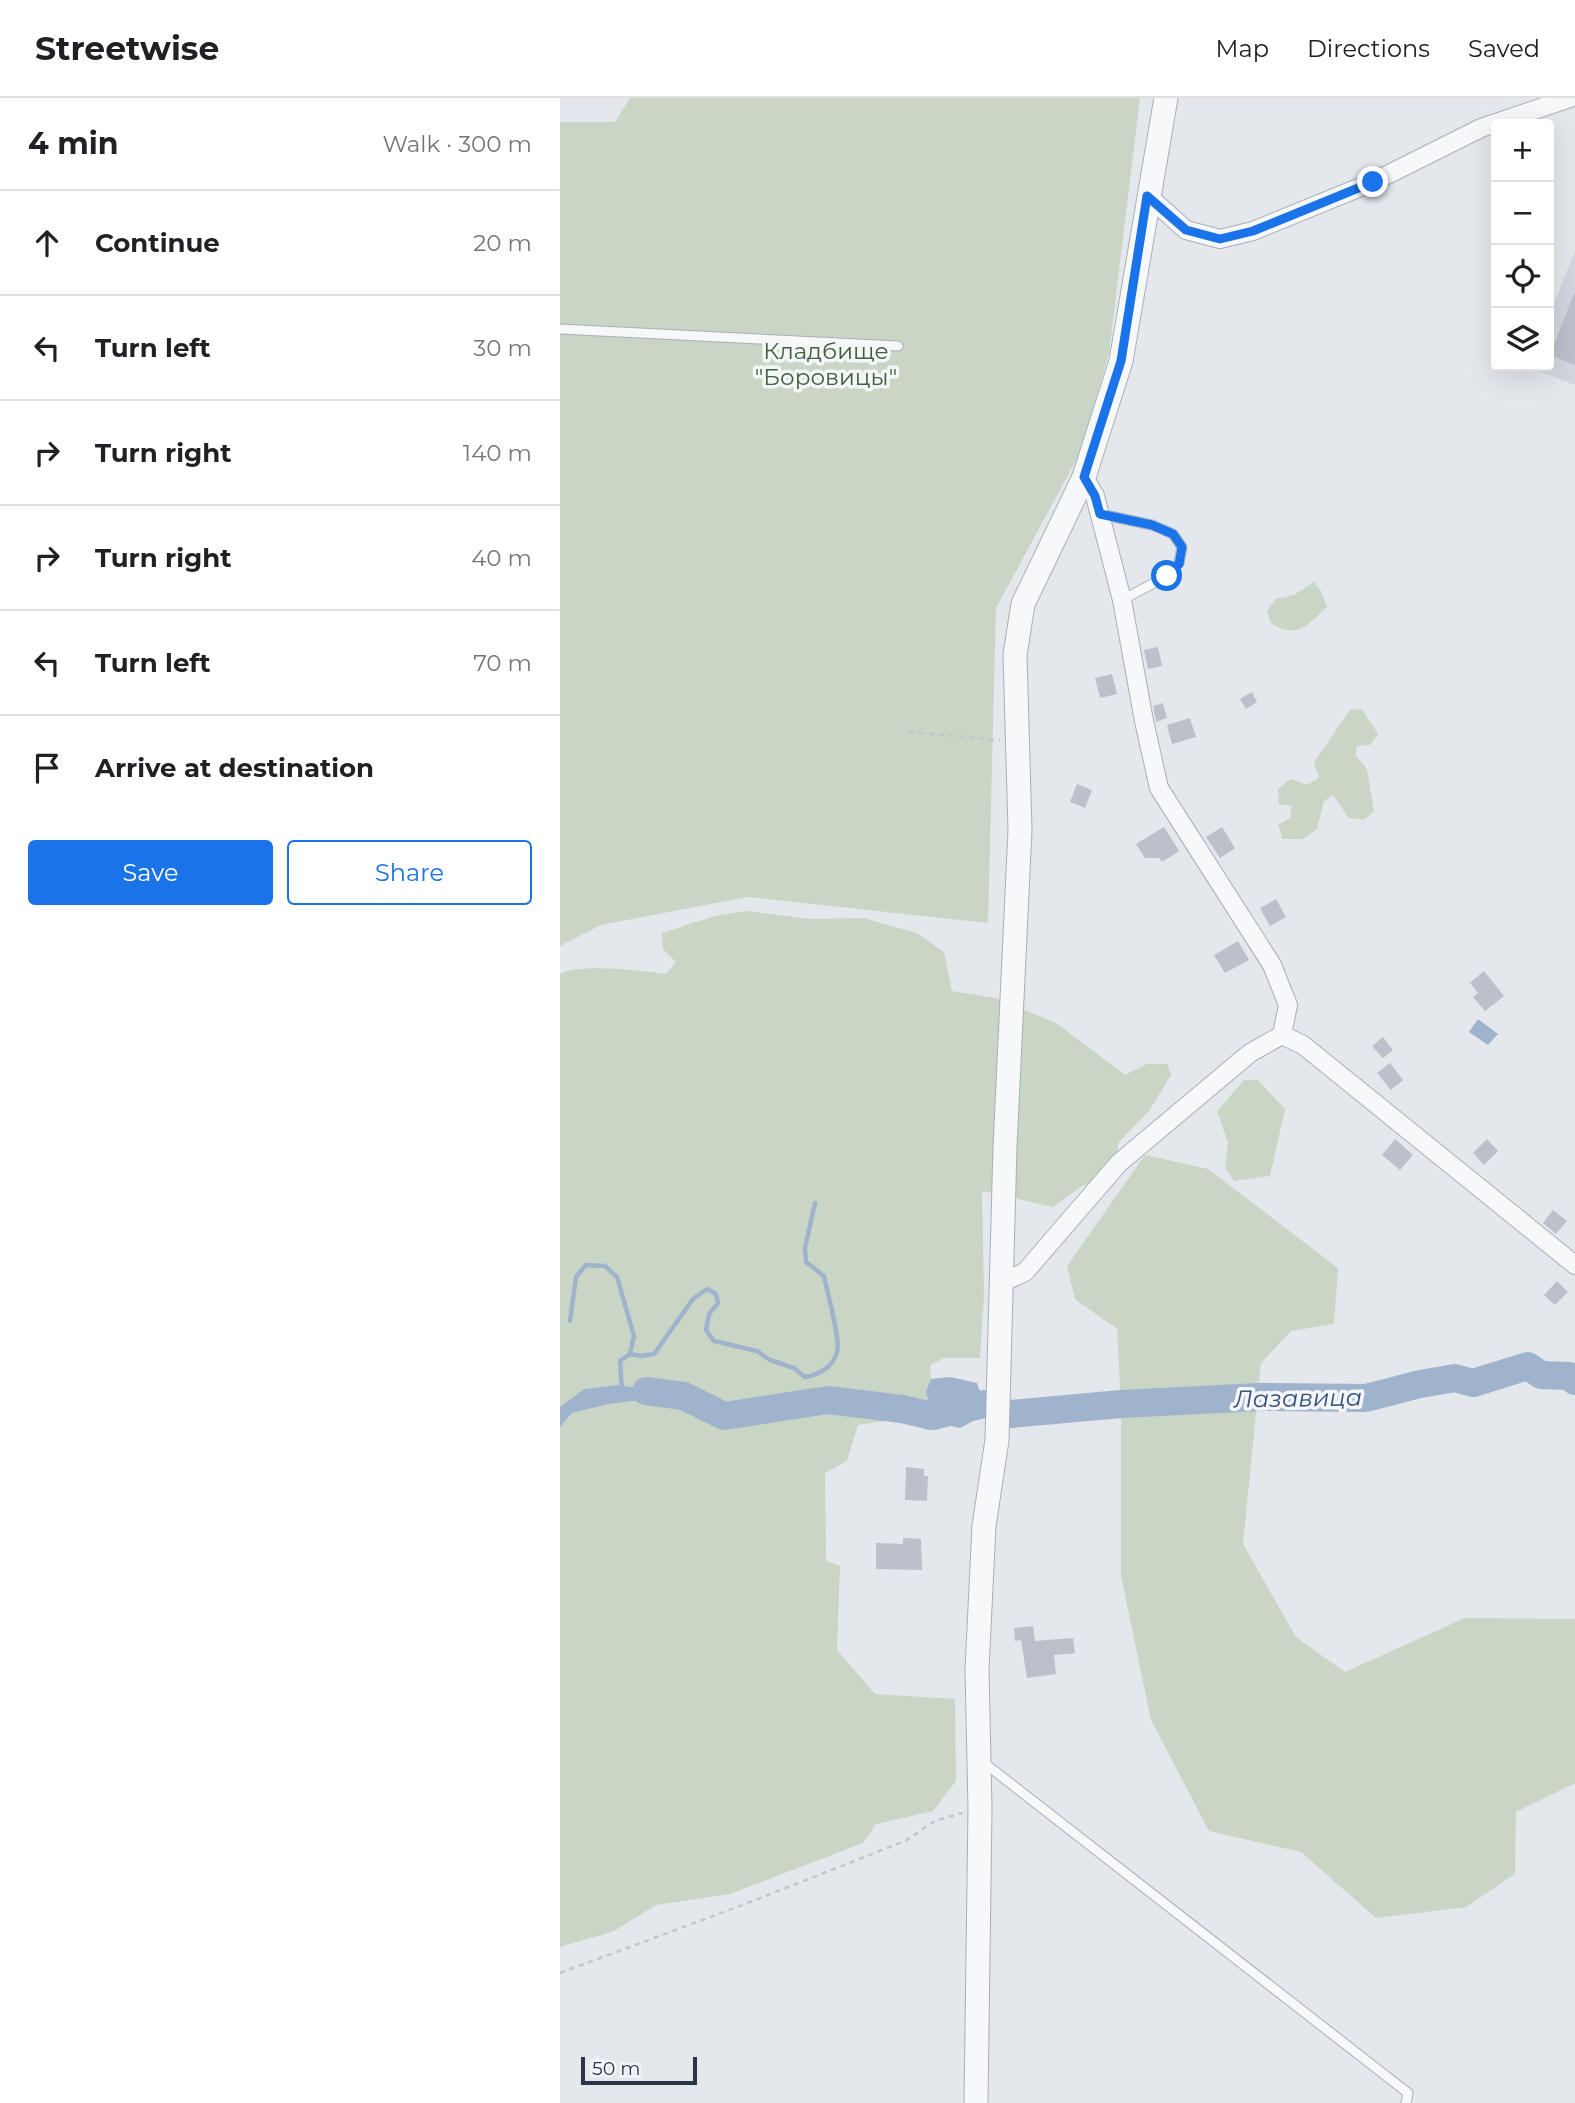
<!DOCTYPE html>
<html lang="en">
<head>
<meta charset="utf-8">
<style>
  :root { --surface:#fff; --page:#f2f2f2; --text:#202124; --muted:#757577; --line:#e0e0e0; --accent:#1a73e8 }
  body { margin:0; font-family:Montserrat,sans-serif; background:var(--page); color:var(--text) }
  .controls { position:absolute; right:21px; top:21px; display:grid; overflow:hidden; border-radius:7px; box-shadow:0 7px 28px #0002 }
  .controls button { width:63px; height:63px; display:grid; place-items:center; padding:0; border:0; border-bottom:2px solid var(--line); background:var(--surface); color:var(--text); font:35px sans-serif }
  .scale { position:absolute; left:21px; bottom:18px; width:116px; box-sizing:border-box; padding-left:7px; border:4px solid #2b3445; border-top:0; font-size:19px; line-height:24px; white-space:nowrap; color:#2b3445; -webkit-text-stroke:5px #f4f6f9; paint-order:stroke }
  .stop { position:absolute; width:21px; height:21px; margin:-16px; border:5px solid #1a73e8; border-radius:50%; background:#fff }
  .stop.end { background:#1a73e8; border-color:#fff; box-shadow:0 2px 7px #0008 }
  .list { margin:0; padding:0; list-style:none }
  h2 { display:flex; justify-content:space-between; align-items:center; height:91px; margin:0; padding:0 28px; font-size:30px }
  h2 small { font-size:23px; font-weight:400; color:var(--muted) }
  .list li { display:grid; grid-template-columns:46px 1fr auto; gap:21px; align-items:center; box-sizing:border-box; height:105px; padding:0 28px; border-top:2px solid var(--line) }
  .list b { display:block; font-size:26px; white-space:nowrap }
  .list em { font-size:23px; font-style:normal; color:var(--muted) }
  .actions { display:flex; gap:14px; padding:21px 28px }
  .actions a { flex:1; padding:16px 0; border:2px solid var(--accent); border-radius:7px; text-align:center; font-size:24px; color:var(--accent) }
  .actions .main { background:var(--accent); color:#fff }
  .icon { flex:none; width:38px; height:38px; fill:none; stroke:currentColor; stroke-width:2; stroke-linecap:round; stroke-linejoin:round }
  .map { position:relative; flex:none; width:1015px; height:2005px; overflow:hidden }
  header { display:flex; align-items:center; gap:42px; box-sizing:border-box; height:98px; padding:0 35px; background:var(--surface); border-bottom:2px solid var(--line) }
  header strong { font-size:33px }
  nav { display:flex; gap:38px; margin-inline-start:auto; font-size:24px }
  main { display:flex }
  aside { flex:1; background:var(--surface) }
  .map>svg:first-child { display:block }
  .built { fill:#d2d6de }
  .green { fill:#c9d6c5 }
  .water { fill:#9fb4cc }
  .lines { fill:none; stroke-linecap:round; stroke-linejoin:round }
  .stream { stroke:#9fb4cc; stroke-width:4.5 }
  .river { stroke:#9fb4cc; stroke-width:28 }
  .building { fill:#bbc0ca }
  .service-casing { stroke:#a9aeb7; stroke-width:11 }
  .minor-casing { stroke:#a9aeb7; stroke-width:20 }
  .tertiary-casing { stroke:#a9aeb7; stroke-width:25 }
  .path { stroke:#c2c5cb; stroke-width:2.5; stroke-dasharray:5 5; stroke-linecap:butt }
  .service { stroke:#f7f8fa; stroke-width:9 }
  .minor { stroke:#f7f8fa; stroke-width:18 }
  .tertiary { stroke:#f7f8fa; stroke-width:23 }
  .route { stroke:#1a73e8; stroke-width:9 }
  .labels { text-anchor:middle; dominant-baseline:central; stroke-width:7; stroke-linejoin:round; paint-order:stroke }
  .park-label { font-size:23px; fill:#3f6138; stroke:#f4f6f9 }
  .water-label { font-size:24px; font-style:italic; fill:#34527a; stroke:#f4f6f9 }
</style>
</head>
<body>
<header>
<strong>Streetwise</strong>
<nav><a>Map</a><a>Directions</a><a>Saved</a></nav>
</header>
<main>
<aside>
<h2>4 min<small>Walk · 300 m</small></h2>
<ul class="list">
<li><svg class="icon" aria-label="ahead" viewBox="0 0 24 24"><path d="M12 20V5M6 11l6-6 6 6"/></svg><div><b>Continue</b></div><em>20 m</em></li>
<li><svg class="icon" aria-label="left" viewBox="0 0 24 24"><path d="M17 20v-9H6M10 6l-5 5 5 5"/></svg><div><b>Turn left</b></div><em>30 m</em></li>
<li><svg class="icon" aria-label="right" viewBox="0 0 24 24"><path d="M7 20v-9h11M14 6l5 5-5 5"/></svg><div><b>Turn right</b></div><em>140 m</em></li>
<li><svg class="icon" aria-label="right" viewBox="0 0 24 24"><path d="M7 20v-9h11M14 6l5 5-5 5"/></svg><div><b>Turn right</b></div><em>40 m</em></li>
<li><svg class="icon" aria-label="left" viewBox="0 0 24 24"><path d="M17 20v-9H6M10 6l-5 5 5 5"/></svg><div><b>Turn left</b></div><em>70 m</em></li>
<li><svg class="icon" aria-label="arrive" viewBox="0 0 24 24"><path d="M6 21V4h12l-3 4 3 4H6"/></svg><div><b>Arrive at destination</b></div></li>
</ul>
<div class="actions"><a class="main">Save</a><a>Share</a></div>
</aside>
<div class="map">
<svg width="1015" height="2005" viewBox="0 0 1015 2005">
  <rect width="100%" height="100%" fill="#e4e7ec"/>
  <polygon class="built" points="1015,153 1015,287 968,269 989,268 989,218"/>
  <g class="green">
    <polygon points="70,0 580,0 549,255 520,355 436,510 428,825 187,799 41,827 0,848 0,24 55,24"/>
    <path d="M 754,484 L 761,493 L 767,509 C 748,527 736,542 711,525 L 707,514 L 715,501 L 734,497 Z"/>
    <polygon points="802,611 818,636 810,647 797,648 796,658 807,671 814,713 804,722 789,720 773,697 764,703 757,731 743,741 723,741 718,727 730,720 732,708 719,706 718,691 731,681 747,687 759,680 754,664 790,612"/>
    <path d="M 186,813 L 250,821 L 303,820 L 357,835 L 384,854 L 392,893 L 435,900 L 496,925 L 565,977 L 587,966 L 607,966 L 611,977 L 589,1013 L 559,1044 L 556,1058 L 534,1084 L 522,1088 L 493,1109 L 422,1093 L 424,1198 L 420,1260 L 384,1260 L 370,1267 L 371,1281 L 366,1293 L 372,1318 L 381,1326 L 332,1322 L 298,1327 L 287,1363 L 265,1375 L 266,1463 L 280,1468 L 277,1552 L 315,1596 L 395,1601 L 396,1683 L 373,1713 L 316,1726 L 303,1745 L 170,1796 L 96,1807 L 54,1833 L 0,1849 L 0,1329 L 12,1315 L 49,1306 L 82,1302 L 117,1309 L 99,1292 L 57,1287 L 24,1291 L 0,1309 L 0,876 C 23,865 80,873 106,876 L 116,864 L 103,851 L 102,835 L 154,818 Z"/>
    <polygon points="684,982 698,982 725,1011 710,1078 674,1083 665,1070 668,1045 657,1013"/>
    <polygon points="585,1057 648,1071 778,1170 774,1226 731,1233 701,1265 683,1446 736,1539 785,1574 905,1520 1015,1521 1015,1685 956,1714 955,1776 906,1809 816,1820 741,1754 649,1733 591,1622 561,1478 561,1306 557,1231 515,1201 507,1168"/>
  </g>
  <g class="water">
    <polygon points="918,921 938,936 928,947 909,934"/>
    <polygon points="390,1279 417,1285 424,1306 420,1319 400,1330 381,1326 372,1318 366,1293 371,1281"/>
    <polygon points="57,1287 99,1292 124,1298 117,1309 82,1302 49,1306 12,1315 0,1329 0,1309 24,1291"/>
  </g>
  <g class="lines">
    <g class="stream">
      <polyline points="10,1223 16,1179 26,1167 45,1168 57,1179 74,1238 70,1256"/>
      <path d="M 62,1293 L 60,1263 L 70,1256 L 81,1258 L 94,1256 L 133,1201 L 147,1191 L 156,1196 L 158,1205 L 149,1216 L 146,1232 L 154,1243 L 197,1253 L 210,1262 L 234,1270 L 245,1279 C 259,1277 273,1269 277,1254 C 281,1243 267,1193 264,1178 L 246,1164 L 245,1150 L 255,1105"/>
    </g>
    <g class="river">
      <polyline points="86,1293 124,1298 164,1318 268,1302 342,1311 372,1318 424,1306"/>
      <polyline points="451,1316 561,1306 699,1299 806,1300 860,1286 895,1280 913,1285 968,1268 981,1277 1009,1278 1015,1283"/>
    </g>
  </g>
  <g class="building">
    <polygon points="1014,196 1015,196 1015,267 990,257"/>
    <polygon points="598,549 602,568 588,571 584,552"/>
    <polygon points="552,576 557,596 540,600 535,580"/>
    <polygon points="692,594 697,604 686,611 680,601"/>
    <polygon points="603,605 607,620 596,624 593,608"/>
    <polygon points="630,620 636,639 612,646 607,627"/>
    <polygon points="517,686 532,692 525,710 510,704"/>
    <polygon points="604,729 619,753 602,764 599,760 585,760 576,746"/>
    <polygon points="662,729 675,750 660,760 646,739"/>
    <polygon points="716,801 726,819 710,828 700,810"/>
    <polygon points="678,843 689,862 665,875 654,857"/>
    <polygon points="924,873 944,898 925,913 913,899 918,895 910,885"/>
    <polygon points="823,939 833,952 823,960 812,948"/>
    <polygon points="830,965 843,982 831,992 817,975"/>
    <polygon points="835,1041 853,1057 840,1072 822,1057"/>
    <polygon points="927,1041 938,1053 924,1067 913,1055"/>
    <polygon points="993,1112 1007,1123 996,1136 983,1125"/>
    <polygon points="997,1183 1008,1194 995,1207 984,1197"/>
    <polygon points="346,1369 364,1371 364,1378 368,1378 367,1403 345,1402"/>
    <polygon points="343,1440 361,1441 362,1472 316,1471 316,1445 343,1446"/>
    <polygon points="473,1528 475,1543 513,1540 515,1555 494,1557 496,1576 467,1580 461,1542 455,1543 454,1530"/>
  </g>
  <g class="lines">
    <defs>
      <g id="service">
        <polyline points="0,231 338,248"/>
        <polyline points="540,416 592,427 613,436 622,449 619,465 607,478 562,502"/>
        <polyline points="423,1664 848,1995 846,2005"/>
      </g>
      <g id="minor">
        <polyline points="588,98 626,132 660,141 693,133 813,84 921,30 1010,0"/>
        <polyline points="524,379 535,398 562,502 584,623 599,690 712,867 728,907 722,937 743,947 1015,1167"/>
        <polyline points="441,1185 465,1174 559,1065 690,955 722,937"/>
      </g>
      <polyline id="tertiary" points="416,2005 420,1710 417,1571 424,1428 437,1342 445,1049 460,732 455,557 463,506 524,379 561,263 606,0"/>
    </defs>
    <use href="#service" class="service-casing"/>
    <use href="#minor" class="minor-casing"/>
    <use href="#tertiary" class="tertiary-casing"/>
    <g class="path">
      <polyline points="349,634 440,642"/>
      <polyline points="0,1875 185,1806 345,1743 375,1723 402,1715"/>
    </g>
    <use href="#service" class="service"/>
    <use href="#minor" class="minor"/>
    <use href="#tertiary" class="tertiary"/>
  </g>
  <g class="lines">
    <polyline class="route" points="607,478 619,466 622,449 613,436 592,427 540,416 535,398 524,379 561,263 587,98 626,132 660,141 693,133 813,84"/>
  </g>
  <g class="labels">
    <g class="park-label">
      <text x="266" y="253">Кладбище<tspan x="266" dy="26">"Боровицы"</tspan></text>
    </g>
    <g class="water-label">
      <text transform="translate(738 1300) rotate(-1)">Лазавица</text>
    </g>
  </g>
</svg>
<div class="controls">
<button>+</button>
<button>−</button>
<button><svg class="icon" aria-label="locate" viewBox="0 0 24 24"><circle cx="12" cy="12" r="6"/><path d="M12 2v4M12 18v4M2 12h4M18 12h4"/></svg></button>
<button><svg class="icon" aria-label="layers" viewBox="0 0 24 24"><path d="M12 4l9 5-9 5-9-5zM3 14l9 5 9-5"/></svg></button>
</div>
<div class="scale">50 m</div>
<div class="stop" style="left:607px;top:478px"></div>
<div class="stop end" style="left:813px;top:84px"></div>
</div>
</main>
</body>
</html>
